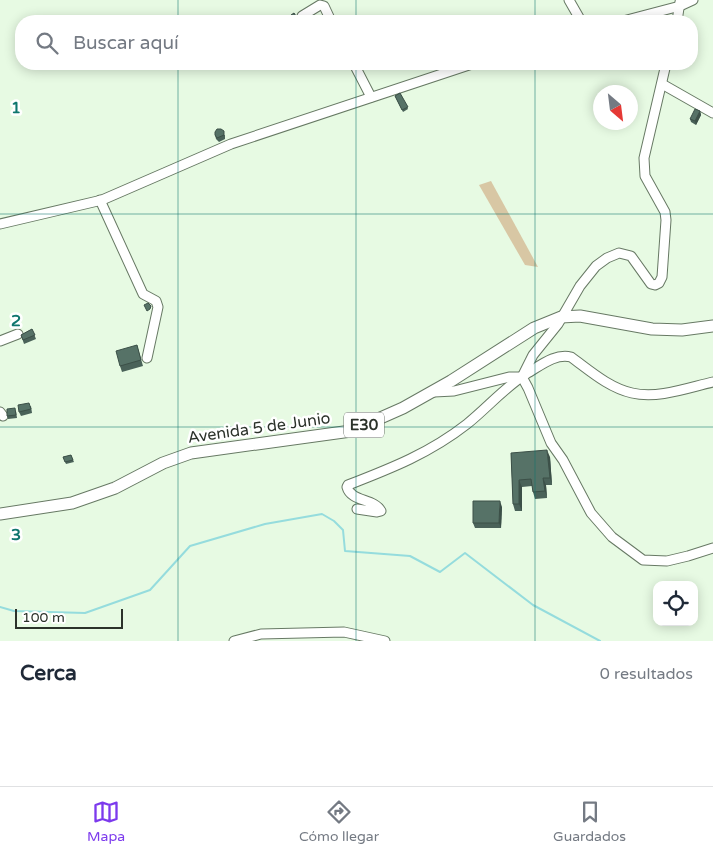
<!DOCTYPE html>
<html lang="es">
<head>
<meta charset="utf-8">
<style>
  :root { --surface:#fff; --page:#f2f2f3; --text:#1f2937; --muted:#747a83; --line:#e0e1e3; --accent:#7c3aed }
  body { margin:0; font-family:"Varela Round",sans-serif; background:var(--page); color:var(--text) }
  .controls { position:absolute; right:15px; bottom:15px; display:grid; overflow:hidden; border-radius:10px; box-shadow:0 2px 12px #0003 }
  .controls button { width:45px; height:45px; display:grid; place-items:center; padding:0; border:0; border-bottom:1px solid var(--line); background:var(--surface); color:var(--text); font:25px sans-serif }
  .compass { position:absolute; left:593px; top:85px; width:45px; height:45px; border-radius:50%; background:var(--surface); box-shadow:0 2px 12px #0003; rotate:152deg }
  .scale { position:absolute; left:15px; bottom:12px; width:108px; box-sizing:border-box; padding-left:5px; border:2px solid #2b322a; border-top:0; font-size:14px; line-height:18px; white-space:nowrap; color:#2b322a; -webkit-text-stroke:4px #fff; paint-order:stroke }
  .list { margin:0; padding:0; list-style:none }
  h2 { display:flex; justify-content:space-between; align-items:center; height:65px; margin:0; padding:0 20px; font-size:21px }
  h2 small { font-size:16px; font-weight:400; color:var(--muted) }
  .icon { flex:none; width:28px; height:28px; fill:none; stroke:currentColor; stroke-width:2; stroke-linecap:round; stroke-linejoin:round }
  .map { position:relative; flex:none; width:713px; height:641px; overflow:hidden }
  .search { position:absolute; background:var(--surface); box-shadow:0 2px 12px #0003; left:15px; right:15px; top:15px; height:55px; display:flex; align-items:center; gap:12px; box-sizing:border-box; padding:0 18px; border-radius:20px; color:var(--muted); font-size:19px }
  .sheet { height:145px; background:var(--surface) }
  nav { display:flex; justify-content:space-around; align-items:center; box-sizing:border-box; height:70px; border-top:1px solid var(--line); background:var(--surface); font-size:14px; color:var(--muted) }
  nav a { display:grid; justify-items:center; gap:2px }
  nav .on { color:var(--accent) }
  .map>svg:first-child { display:block }
  .green { fill:#d8c7a4 }
  .lines { fill:none; stroke-linecap:round; stroke-linejoin:round }
  .stream { stroke:#95dcdd; stroke-width:2 }
  .minor-casing { stroke:#677964; stroke-width:11 }
  .major-casing { stroke:#677964; stroke-width:13 }
  .minor { stroke:#fff; stroke-width:9 }
  .major { stroke:#fff; stroke-width:11 }
  .wall { fill:#4a6259 }
  .shaded-wall { fill:#3c5048 }
  .building { fill:#567267; stroke:#3c5048 }
  .grid { fill:none; stroke:#0f766e; stroke-width:1; stroke-opacity:0.55 }
  .labels { text-anchor:middle; dominant-baseline:central; stroke-width:5; stroke-linejoin:round; paint-order:stroke }
  .shield { fill:#fff; stroke:#6b706a; stroke-width:1 }
  .shield-label { font-size:15px; font-weight:bold; fill:#2b322a }
  .street-label { font-size:16px; fill:#2b322a; stroke:#fff }
  .grid-label { font-size:16px; text-anchor:middle; font-weight:bold; fill:#0f766e; stroke:#fff; stroke-width:5; stroke-linejoin:round; paint-order:stroke }
</style>
</head>
<body>
<div class="map">
<svg width="713" height="641" viewBox="0 0 713 641">
  <rect width="100%" height="100%" fill="#e7fae3"/>
  <polygon class="green" points="491,181 538,267 525,265 479,185"/>
  <g class="lines">
    <polyline class="stream" points="0,607 14,611 85,613 150,590 190,546 265,524 322,514 334,521 343,530 345,551 410,556 440,572 465,553 533,605 600,641"/>
    <defs>
      <g id="minor">
        <polyline points="569,0 581,21"/>
        <polyline points="302,16 320,5 324,6 331,21"/>
        <polyline points="623,21 680,6 693,0"/>
        <polyline points="677,21 680,2"/>
        <polyline points="354,64 371,97"/>
        <polyline points="662,84 713,113"/>
        <polyline points="100,200 143,294 156,301 158,307 147,358"/>
        <polyline points="0,224 102,200 231,144 472,64"/>
        <polyline points="0,341 18,334"/>
        <polyline points="522,377 533,355 558,324 580,286 596,266 607,258 619,253 631,256 651,284 655,285 659,283 662,277 666,220 665,212 645,176 644,158 666,64"/>
        <polyline points="522,377 528,388 551,443 563,460 591,513 612,537 643,560 667,561 688,556 713,548"/>
        <polyline points="434,392 454,391 509,377 522,377"/>
        <polyline points="0,412 3,416"/>
        <path d="M 357,509 L 377,512 L 381,511 C 374,498 351,502 347,487 L 348,485 C 392,468 430,453 467,424 C 487,408 505,387 526,374 C 540,366 555,353 571,357 C 589,370 609,388 632,393 C 658,399 687,388 713,382"/>
        <polyline points="234,641 261,634 344,632 385,641"/>
      </g>
      <polyline id="major" points="0,514 72,503 115,488 163,463 191,453 351,431 403,408 451,381 534,328 561,317 580,316 652,329 682,330 713,326"/>
    </defs>
    <use href="#minor" class="minor-casing"/>
    <use href="#major" class="major-casing"/>
    <use href="#minor" class="minor"/>
    <use href="#major" class="major"/>
  </g>
  <g class="wall">
    <polygon points="578,64 586,64 586,65 579,66"/>
    <polygon points="400,93 408,109 403,112 395,96"/>
    <polygon points="700,111 701,115 696,125 691,122 690,119"/>
    <polygon points="215,135 225,135 225,139 219,142 216,139"/>
    <polygon points="32,329 36,339 24,344 21,335"/>
    <polygon points="137,345 143,366 122,372 120,366"/>
    <polygon points="31,406 32,413 21,416 19,412"/>
    <polygon points="16,411 17,418 8,419 7,416"/>
    <polygon points="511,453 550,457 552,485 546,485 547,498 535,499 533,492 532,486 522,487 522,511 515,511 513,504"/>
    <polygon points="71,455 74,462 66,464 63,457"/>
    <polygon points="502,507 501,528 475,528 473,523"/>
  </g>
  <g class="shaded-wall">
    <polygon points="700,111 701,115 696,125 695,121"/>
    <polygon points="547,450 550,457 552,485 550,478"/>
    <polygon points="543,478 546,485 547,498 545,491"/>
    <polygon points="519,480 522,487 522,511 519,504"/>
    <polygon points="500,501 502,507 501,528 499,523"/>
  </g>
  <g class="building">
    <polygon points="294,13 296,16 301,20 300,21 294,21 291,15"/>
    <polygon points="400,93 408,107 402,110 395,96"/>
    <polygon points="695,109 700,111 695,121 690,119"/>
    <polygon points="217,129 221,129 224,131 224,135 217,138 215,135 215,132"/>
    <polygon points="148,303 151,306 150,309 147,311 144,305"/>
    <polygon points="32,329 35,335 23,340 21,335"/>
    <polygon points="137,345 141,360 120,366 116,351"/>
    <polygon points="29,403 31,409 19,412 18,405"/>
    <polygon points="15,408 16,415 7,416 7,409"/>
    <polygon points="547,450 550,478 543,478 545,491 533,492 531,479 519,480 519,504 513,504 511,453"/>
    <polygon points="71,455 73,460 65,462 63,457"/>
    <polygon points="473,501 500,501 499,523 473,523"/>
  </g>
  <path class="grid" d="M 178,0 L 178,21M 356,0 L 356,21M 535,0 L 535,21M 178,64 L 178,641M 356,64 L 356,641M 535,64 L 535,641M 0,214 L 713,214M 0,427 L 713,427"/>
  <g class="labels">
    <rect class="shield" x="344" y="412.5" width="40" height="25" rx="4"/>
    <g class="shield-label">
      <text x="364" y="425">E30</text>
    </g>
    <g class="street-label">
      <text transform="translate(259 428) rotate(-8)">Avenida 5 de Junio</text>
    </g>
  </g>
  <g class="grid-label">
    <text x="16" y="113">1</text>
    <text x="16" y="326">2</text>
    <text x="16" y="540">3</text>
  </g>
</svg>
<div class="controls">
<button><svg class="icon" aria-label="locate" viewBox="0 0 24 24"><circle cx="12" cy="12" r="6"/><path d="M12 2v4M12 18v4M2 12h4M18 12h4"/></svg></button>
</div>
<svg class="compass" viewBox="-18 -18 36 36"><path d="M0-13l5 13h-10z" fill="#e53935"/><path d="M0 13l5-13h-10z" fill="#747a83"/></svg>
<div class="scale">100 m</div>
<div class="search"><svg class="icon" aria-label="search" viewBox="0 0 24 24"><circle cx="10" cy="10" r="6"/><path d="M15 15l6 6"/></svg>Buscar aquí</div>
</div>
<section class="sheet">
<h2>Cerca<small>0 resultados</small></h2>
<ul class="list">
</ul>
</section>
<nav>
<a class="on"><svg class="icon" aria-label="map" viewBox="0 0 24 24"><path d="M3 6l6-2 6 2 6-2v14l-6 2-6-2-6 2zM9 4v14M15 6v14"/></svg>Mapa</a>
<a><svg class="icon" aria-label="directions" viewBox="0 0 24 24"><path d="M12 3l9 9-9 9-9-9zM9 14v-3h6M13 9l2 2-2 2"/></svg>Cómo llegar</a>
<a><svg class="icon" aria-label="saved" viewBox="0 0 24 24"><path d="M7 4h10v16l-5-4-5 4z"/></svg>Guardados</a>
</nav>
</body>
</html>
